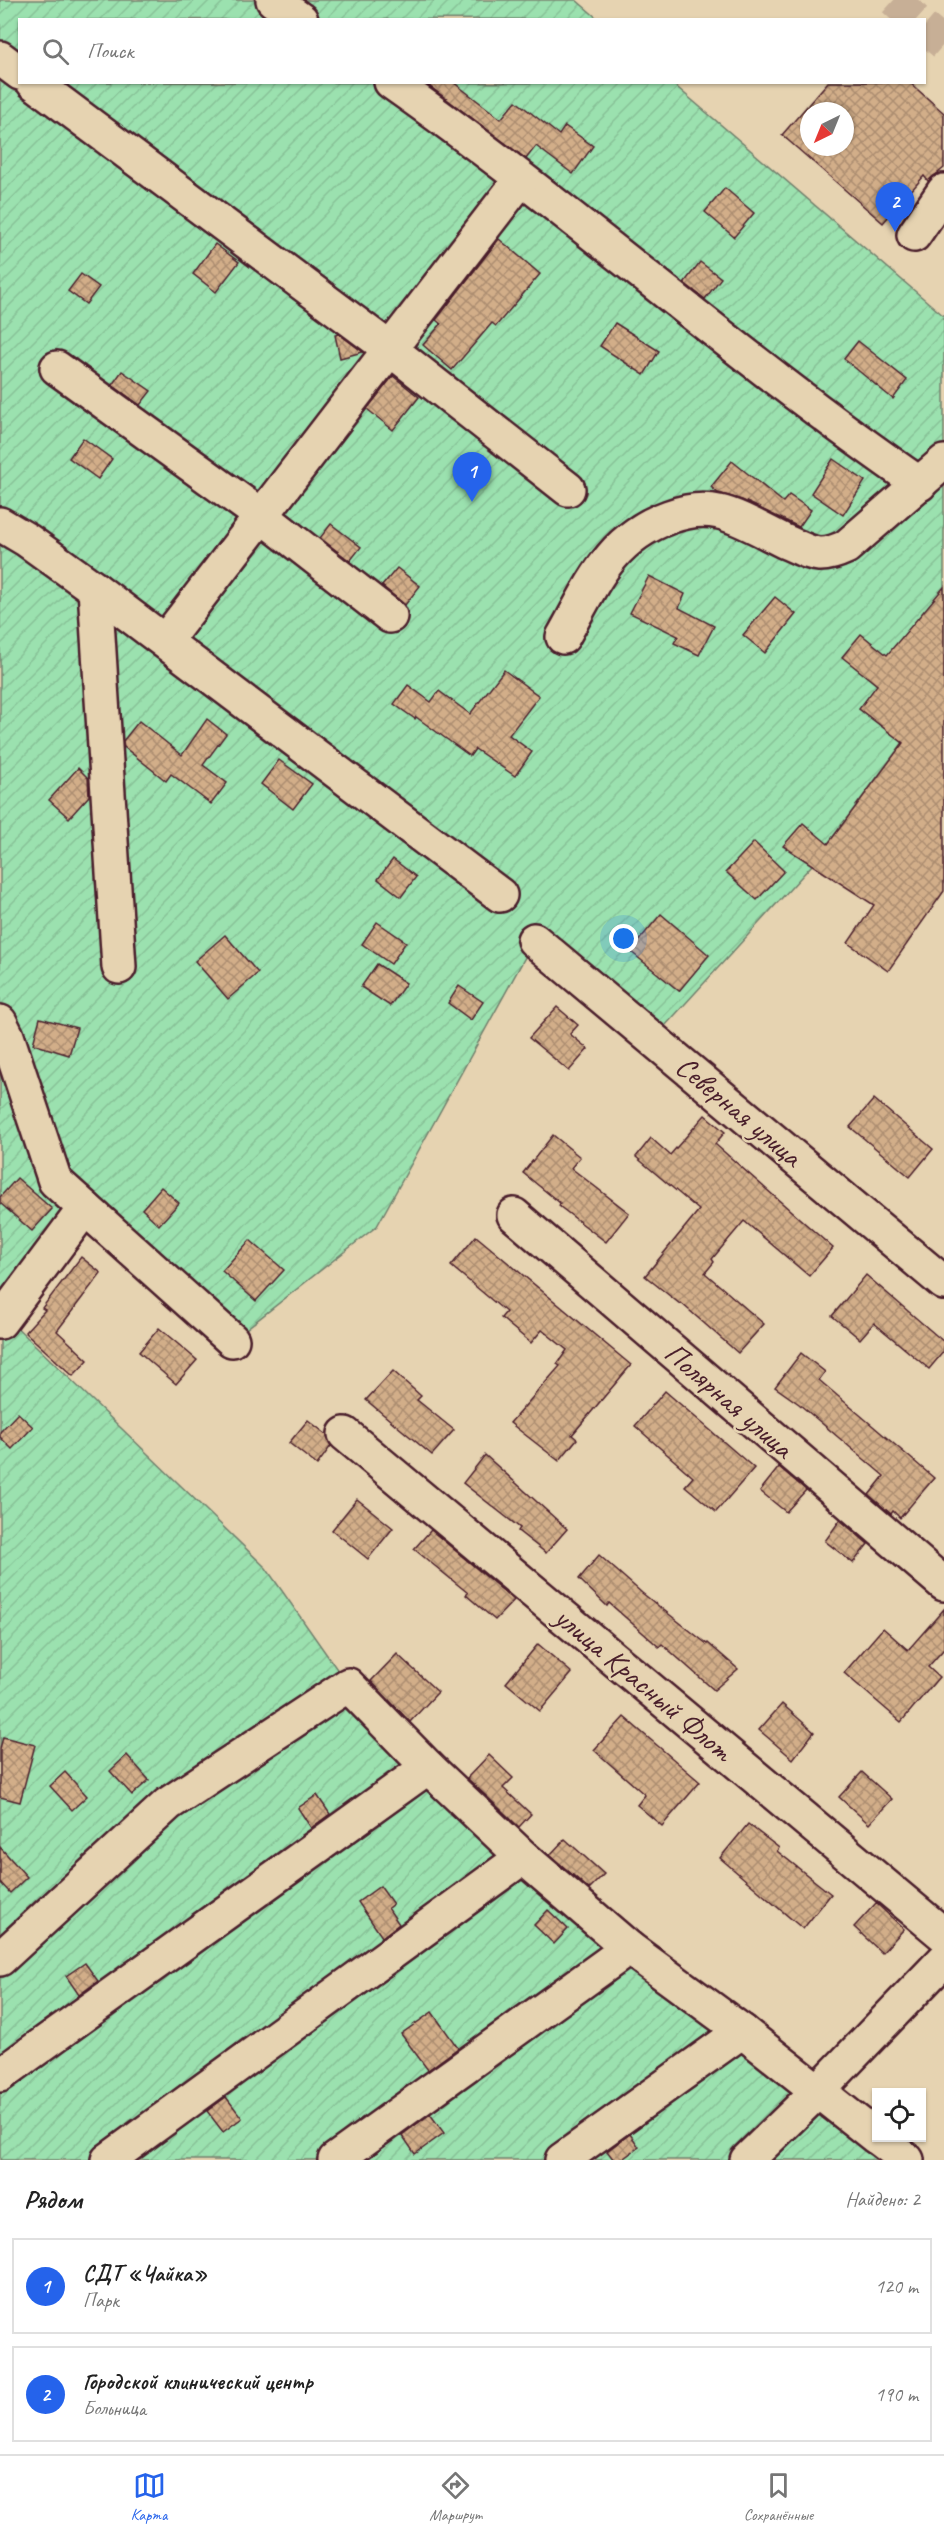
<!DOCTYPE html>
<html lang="ru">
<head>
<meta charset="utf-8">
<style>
  :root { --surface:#fff; --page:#f6f6f6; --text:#222; --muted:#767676; --line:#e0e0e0; --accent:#2563eb }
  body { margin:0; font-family:Caveat,sans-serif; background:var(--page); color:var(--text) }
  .controls { position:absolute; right:18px; bottom:18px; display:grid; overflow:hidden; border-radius:0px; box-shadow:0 2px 4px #0004 }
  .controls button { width:54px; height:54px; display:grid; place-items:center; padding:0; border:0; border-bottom:2px solid var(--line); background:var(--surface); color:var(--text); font:30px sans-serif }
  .compass { position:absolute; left:800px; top:102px; width:54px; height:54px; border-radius:50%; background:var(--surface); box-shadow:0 2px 4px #0004; rotate:223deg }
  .you { position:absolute; left:624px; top:939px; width:21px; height:21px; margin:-15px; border:4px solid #fff; border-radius:50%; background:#1a73e8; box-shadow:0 0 0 9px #1a73e833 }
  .badge { display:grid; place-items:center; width:39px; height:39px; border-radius:50%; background:var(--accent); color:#fff; font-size:20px; font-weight:700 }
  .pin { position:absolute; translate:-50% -50px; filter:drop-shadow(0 2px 3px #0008) }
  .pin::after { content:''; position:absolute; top:32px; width:21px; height:18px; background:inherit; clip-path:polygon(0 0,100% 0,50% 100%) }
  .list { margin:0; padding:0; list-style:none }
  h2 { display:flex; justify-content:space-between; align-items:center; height:78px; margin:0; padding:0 24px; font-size:26px }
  h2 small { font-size:20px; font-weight:400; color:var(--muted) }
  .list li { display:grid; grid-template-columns:39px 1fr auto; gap:18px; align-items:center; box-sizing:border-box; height:96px; margin:0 12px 12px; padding:0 12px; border:2px solid var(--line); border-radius:0px }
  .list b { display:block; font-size:22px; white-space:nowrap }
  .list p { margin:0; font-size:20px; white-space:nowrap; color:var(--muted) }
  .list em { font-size:20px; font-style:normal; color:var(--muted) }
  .icon { flex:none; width:33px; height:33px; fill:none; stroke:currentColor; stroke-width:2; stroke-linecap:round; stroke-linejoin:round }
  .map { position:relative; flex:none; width:944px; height:2160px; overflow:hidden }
  .search { position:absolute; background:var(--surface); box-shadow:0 2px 4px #0004; left:18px; right:18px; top:18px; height:66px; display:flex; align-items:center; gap:15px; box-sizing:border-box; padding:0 21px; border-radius:0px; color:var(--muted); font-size:22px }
  .sheet { height:294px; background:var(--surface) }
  nav { display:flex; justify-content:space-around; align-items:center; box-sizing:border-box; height:84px; border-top:2px solid var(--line); background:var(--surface); font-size:16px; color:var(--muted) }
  nav a { display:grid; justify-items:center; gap:3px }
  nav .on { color:var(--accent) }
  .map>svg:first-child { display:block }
  .garden { fill:url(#garden-furrows); stroke:#72806d; stroke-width:1.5 }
  .building { fill:url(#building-cross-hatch); stroke:#4a1f2b; stroke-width:1.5; fill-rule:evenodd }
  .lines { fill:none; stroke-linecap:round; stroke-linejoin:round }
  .minor-tunnel { stroke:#c7af96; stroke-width:33; stroke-dasharray:33 16; stroke-linecap:butt }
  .minor-casing { stroke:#4a1f2b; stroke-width:38 }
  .minor { stroke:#e6d3b1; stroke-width:33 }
  .labels { text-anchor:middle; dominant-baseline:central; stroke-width:5; stroke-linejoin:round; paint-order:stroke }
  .street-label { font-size:30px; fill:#4a1f2b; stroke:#e6d3b1 }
</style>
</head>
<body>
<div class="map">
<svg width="944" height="2160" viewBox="0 0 944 2160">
  <defs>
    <pattern id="garden-furrows" width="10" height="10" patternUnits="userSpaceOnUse" patternTransform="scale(1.5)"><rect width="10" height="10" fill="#9be1af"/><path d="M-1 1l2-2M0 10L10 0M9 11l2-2" fill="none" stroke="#87c197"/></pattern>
    <pattern id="building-cross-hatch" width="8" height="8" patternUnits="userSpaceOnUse" patternTransform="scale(1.5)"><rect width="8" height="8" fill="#d2ae89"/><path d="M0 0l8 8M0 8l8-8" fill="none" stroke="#ac8d70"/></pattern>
  </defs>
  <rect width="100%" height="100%" fill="#e6d3b1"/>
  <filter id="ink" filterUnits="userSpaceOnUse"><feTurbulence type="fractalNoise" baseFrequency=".0167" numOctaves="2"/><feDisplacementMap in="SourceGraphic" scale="12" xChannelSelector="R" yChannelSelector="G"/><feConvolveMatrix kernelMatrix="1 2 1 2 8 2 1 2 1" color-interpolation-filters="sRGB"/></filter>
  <g filter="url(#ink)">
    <polygon class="garden" points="0,0 576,0 598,19 20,20 20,82 672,83 944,316 944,687 812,865 653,1039 534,941 377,1226 232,1340 85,1208 6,1317 266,1568 348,1685 428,1767 907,2160 0,2160"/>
    <g class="building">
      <polygon points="424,82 453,82 501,119 516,101 559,135 565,126 593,146 573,174 536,146 526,159"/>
      <path d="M 828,82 L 909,82 L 944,113 L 944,168 L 928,181 L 924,176 L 883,223 L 782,135 ZM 809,111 L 845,111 L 845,147 L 809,147 Z"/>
      <polygon points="725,188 754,213 734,237 705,212"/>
      <polygon points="499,239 540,274 496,326 492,323 452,370 423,345 441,324 436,320"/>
      <polygon points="215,244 239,262 216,292 193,274"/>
      <polygon points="700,262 721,278 705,299 684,283"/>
      <polygon points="81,274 99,287 86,304 68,291"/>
      <polygon points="615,323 659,351 644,375 600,346"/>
      <polygon points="339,334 363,352 340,358 335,335"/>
      <polygon points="858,341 907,380 893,399 844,359"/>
      <polygon points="122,371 151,391 140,405 112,385"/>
      <polygon points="393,376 419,397 393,430 367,409"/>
      <polygon points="83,438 112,459 98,479 69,458"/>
      <polygon points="833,459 865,481 843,515 811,493"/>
      <polygon points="732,461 783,502 789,495 811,510 799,527 742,500 718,493 711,487"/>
      <polygon points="331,524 361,547 350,561 320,538"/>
      <polygon points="397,568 420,586 405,605 382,586"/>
      <polygon points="649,576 685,594 679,608 714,626 699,655 674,643 678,636 630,613"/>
      <polygon points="944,587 944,891 888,971 848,943 874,905 783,846 803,823 828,844 903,743 859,709 877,685 842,657 861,634 887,655"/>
      <polygon points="775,597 796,614 765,653 743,635"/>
      <polygon points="504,670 539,696 509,735 532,752 515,776 475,749 470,756 416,717 415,719 394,704 408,685 431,702 439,691 470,714"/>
      <polygon points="207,719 226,734 203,765 227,783 211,804 171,774 166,781 124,747 123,741 139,721 182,755"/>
      <polygon points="279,760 312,784 293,809 261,784"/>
      <polygon points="78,768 88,778 89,796 69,818 49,800"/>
      <polygon points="754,842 784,871 757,900 726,872"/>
      <polygon points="393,859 416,877 401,897 378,879"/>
      <polygon points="661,914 709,955 679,991 630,951"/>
      <polygon points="377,922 406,942 391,964 362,944"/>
      <polygon points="225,935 258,973 228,999 195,961"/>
      <polygon points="377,964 406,983 390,1006 361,987"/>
      <polygon points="459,986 483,1002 471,1020 448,1003"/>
      <polygon points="557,1007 578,1025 570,1034 588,1049 569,1071 529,1038"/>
      <polygon points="40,1018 77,1028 69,1055 33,1044"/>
      <polygon points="874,1099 933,1149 910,1177 850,1127"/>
      <polygon points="705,1115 725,1132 715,1144 833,1248 809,1276 744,1221 712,1259 714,1262 705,1273 764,1324 738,1353 681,1303 680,1304 645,1276 699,1210 636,1157 651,1138 670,1155"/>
      <polygon points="553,1135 580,1157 571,1168 629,1213 606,1242 559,1206 560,1203 523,1173"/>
      <polygon points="17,1178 52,1209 32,1231 0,1203 0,1197"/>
      <polygon points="161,1187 179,1203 159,1225 142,1209"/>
      <polygon points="476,1236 631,1365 572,1435 577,1439 559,1461 510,1423 560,1366 557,1364 567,1350 542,1330 531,1343 501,1318 506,1312 451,1266"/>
      <polygon points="250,1240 284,1270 256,1301 222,1271"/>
      <polygon points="81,1257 101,1273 57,1331 88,1360 73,1376 25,1332 45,1310 42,1308"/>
      <polygon points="866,1275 944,1342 944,1351 929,1369 874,1323 860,1339 832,1316"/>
      <polygon points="159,1328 197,1360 176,1384 139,1352"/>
      <polygon points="801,1353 825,1372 819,1380 934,1478 900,1518 893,1511 891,1514 869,1495 884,1476 799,1404 775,1387"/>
      <polygon points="393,1371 421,1396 417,1400 454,1430 432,1455 366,1400"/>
      <polygon points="665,1391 754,1468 716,1512 685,1486 693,1477 635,1426"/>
      <polygon points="18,1413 33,1427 12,1449 0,1437 0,1432"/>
      <polygon points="308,1420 327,1435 331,1446 317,1465 289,1443"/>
      <polygon points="485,1455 567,1529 546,1553 518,1531 520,1528 463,1483"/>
      <polygon points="779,1467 806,1490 786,1512 760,1491"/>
      <polygon points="357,1499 393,1528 368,1559 332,1530"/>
      <polygon points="840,1520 868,1544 853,1563 825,1541"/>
      <polygon points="431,1530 514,1600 495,1620 466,1595 468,1593 414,1549"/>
      <polygon points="599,1555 642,1593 707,1644 708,1643 738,1669 714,1690 662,1644 659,1647 609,1603 607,1606 579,1579"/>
      <polygon points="944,1609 944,1649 928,1667 939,1677 901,1722 844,1673 883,1628 908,1650"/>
      <polygon points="538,1644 572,1673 540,1711 506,1683"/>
      <polygon points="397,1654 438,1692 410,1722 371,1681"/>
      <polygon points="782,1704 814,1732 793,1759 759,1730"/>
      <polygon points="624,1717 700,1782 662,1826 637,1805 645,1795 594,1750"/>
      <polygon points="3,1737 35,1745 20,1802 0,1797 0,1749"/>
      <polygon points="127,1755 149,1780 132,1795 110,1771"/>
      <polygon points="489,1755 513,1778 503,1788 531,1814 519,1827 467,1778"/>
      <polygon points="65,1772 87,1796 72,1810 50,1786"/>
      <polygon points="862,1772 892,1799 869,1824 839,1797"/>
      <polygon points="317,1795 330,1814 311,1828 298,1808"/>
      <polygon points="748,1824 779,1848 777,1851 831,1894 803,1929 720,1858"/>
      <polygon points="565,1839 604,1874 589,1889 550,1855"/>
      <polygon points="0,1847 27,1877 10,1893 0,1882"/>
      <polygon points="380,1886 393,1904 388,1908 399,1924 382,1937 358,1902"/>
      <polygon points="876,1903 904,1929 882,1953 854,1927"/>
      <polygon points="548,1910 568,1929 554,1944 534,1925"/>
      <polygon points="85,1963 98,1981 79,1995 66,1976"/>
      <polygon points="432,2012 458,2048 428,2070 401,2034"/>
      <polygon points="226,2097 242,2118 223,2132 207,2111"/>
      <polygon points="430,2114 444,2133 415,2154 402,2135"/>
      <polygon points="630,2134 639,2147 621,2160 614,2160 607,2151"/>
    </g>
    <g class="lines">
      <g class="minor-tunnel">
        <polyline points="894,0 916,20"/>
        <polyline points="924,27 944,44"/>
      </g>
      <defs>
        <g id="minor">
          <polyline points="273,0 301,20"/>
          <polyline points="0,58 20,73"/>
          <polyline points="33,82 390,349 568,489"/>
          <path d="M 391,82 C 572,209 737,358 920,484"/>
          <polyline points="914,235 944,191"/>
          <polyline points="57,368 263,517 390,616"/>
          <polyline points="0,524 27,540 95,589 500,895"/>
          <polyline points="95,589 119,967"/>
          <path d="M 563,637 C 593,584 609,539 669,517 C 685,511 702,508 719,512 C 738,516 767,533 786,542 C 812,553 818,560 846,547 L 944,462"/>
          <polyline points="165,641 521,179"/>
          <polyline points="534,940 944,1283"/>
          <polyline points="0,1022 7,1036 55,1181 232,1340"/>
          <polyline points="514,1215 944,1584"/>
          <polyline points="0,1322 85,1208"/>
          <polyline points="345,1434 944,1935"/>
          <polyline points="0,1959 168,1804 348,1685 428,1767 523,1857 629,1948 742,2031 876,2137"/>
          <polyline points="0,2075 428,1767"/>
          <polyline points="878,2138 907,2160"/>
          <polyline points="108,2160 523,1857"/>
          <polyline points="335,2160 629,1948"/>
          <polyline points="562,2160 742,2031"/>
          <polyline points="747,2160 818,2091 944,1960"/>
        </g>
      </defs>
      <use href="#minor" class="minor-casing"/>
      <use href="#minor" class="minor"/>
    </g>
  </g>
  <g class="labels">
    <g class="street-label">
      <text transform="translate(739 1111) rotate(40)">Северная улица</text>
      <text transform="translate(729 1400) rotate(41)">Полярная улица</text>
      <text transform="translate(644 1684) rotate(40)">улица Красный Флот</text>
    </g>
  </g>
</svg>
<div class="controls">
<button><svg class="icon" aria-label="locate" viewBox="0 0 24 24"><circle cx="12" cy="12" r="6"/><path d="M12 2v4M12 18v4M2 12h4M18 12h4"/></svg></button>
</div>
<svg class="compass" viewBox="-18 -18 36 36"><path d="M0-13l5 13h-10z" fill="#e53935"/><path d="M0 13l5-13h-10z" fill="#767676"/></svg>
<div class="you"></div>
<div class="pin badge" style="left:472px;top:502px">1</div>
<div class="pin badge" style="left:895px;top:232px">2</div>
<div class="search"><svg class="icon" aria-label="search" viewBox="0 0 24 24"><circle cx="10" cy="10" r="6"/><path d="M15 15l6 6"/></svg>Поиск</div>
</div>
<section class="sheet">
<h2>Рядом<small>Найдено: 2</small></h2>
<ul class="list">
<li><span class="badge">1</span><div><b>СДТ «Чайка»</b><p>Парк</p></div><em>120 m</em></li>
<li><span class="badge">2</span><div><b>Городской клинический центр</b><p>Больница</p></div><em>190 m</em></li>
</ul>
</section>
<nav>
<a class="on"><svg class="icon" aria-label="map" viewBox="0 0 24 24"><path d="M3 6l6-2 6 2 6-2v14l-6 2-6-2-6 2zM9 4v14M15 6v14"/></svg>Карта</a>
<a><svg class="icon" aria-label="directions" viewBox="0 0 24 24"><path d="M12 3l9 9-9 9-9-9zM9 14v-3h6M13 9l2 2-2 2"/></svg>Маршрут</a>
<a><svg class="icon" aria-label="saved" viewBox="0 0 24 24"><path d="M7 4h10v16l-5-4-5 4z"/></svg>Сохранённые</a>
</nav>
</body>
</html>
